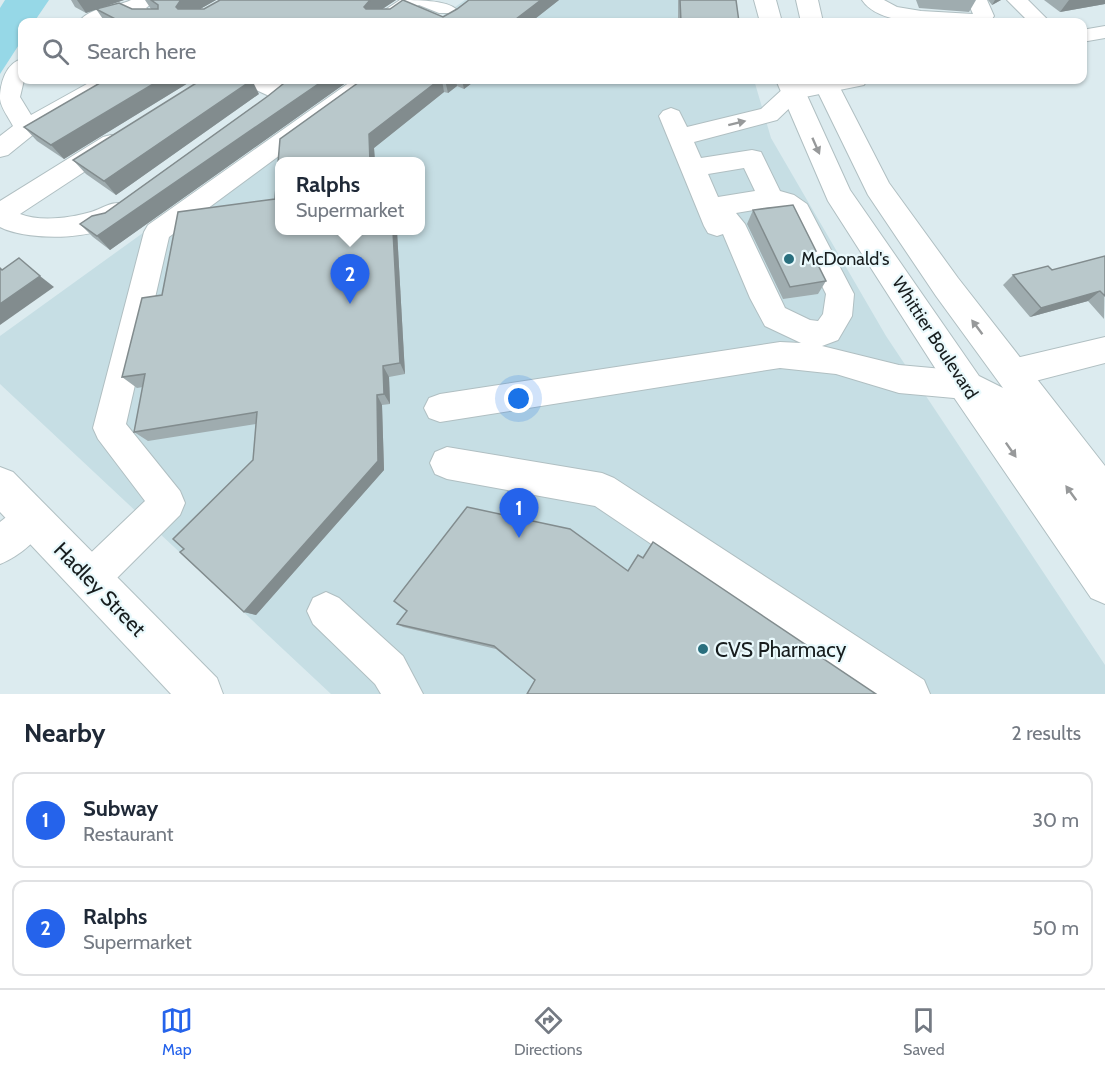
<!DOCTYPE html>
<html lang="en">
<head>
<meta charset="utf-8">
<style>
  :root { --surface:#fff; --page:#f2f2f3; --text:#1f2937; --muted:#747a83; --line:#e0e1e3; --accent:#2563eb }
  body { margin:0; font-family:Cabin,sans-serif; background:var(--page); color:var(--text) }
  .you { position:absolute; left:519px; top:399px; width:21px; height:21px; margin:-15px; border:4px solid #fff; border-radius:50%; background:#1a73e8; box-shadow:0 0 0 9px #1a73e833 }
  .badge { display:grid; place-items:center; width:39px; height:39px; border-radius:50%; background:var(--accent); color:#fff; font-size:20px; font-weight:700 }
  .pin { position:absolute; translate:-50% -50px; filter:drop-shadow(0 2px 3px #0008) }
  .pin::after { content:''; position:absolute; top:32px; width:21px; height:18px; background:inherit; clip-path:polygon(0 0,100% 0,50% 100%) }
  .popup { position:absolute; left:275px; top:157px; width:150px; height:78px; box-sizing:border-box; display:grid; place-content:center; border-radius:12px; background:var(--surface); filter:drop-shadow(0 2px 4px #0005); font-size:20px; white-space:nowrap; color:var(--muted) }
  .popup b { font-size:22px; color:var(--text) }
  .popup::after { content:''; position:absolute; left:50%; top:100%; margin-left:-12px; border:12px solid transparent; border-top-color:var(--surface) }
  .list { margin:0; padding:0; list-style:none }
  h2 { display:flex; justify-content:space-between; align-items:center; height:78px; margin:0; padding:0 24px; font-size:26px }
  h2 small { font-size:20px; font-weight:400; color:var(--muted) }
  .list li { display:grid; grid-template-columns:39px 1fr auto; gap:18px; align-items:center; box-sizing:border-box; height:96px; margin:0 12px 12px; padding:0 12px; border:2px solid var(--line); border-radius:12px }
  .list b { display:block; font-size:22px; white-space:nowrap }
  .list p { margin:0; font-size:20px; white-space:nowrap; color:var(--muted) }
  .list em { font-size:20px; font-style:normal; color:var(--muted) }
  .icon { flex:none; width:33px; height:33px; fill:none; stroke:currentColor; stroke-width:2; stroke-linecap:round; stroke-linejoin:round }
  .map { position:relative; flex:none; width:1105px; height:694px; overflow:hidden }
  .search { position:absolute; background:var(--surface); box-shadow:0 2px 4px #0004; left:18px; right:18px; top:18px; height:66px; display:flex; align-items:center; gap:15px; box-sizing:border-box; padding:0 21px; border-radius:12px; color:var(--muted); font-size:22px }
  .sheet { height:294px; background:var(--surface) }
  nav { display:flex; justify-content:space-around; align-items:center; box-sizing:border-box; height:84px; border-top:2px solid var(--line); background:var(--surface); font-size:16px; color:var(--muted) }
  nav a { display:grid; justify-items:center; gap:3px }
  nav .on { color:var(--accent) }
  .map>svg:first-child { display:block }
  .built { fill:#c6dee4; fill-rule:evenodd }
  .green { fill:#96d8e7 }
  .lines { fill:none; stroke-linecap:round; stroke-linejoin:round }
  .minor-casing { stroke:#b0bfc2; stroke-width:2 }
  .major-casing { stroke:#b0bfc2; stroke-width:2 }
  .minor { fill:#fff; fill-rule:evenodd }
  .major { fill:#fff; fill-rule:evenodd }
  .wall { fill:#9facaf }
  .shaded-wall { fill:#828c8e }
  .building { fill:#b9c8cb; stroke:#828c8e; stroke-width:1.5 }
  .oneway { fill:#97999a }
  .poi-dot { fill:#296f7e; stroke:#e9f9fc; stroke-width:2 }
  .labels { text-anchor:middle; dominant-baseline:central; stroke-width:4.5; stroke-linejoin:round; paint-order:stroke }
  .poi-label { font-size:18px; fill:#171d1e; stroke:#e9f9fc; text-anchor:start }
  .street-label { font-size:18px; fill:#171d1e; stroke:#e9f9fc }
  .near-street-label { font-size:21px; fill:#171d1e; stroke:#e9f9fc }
  .near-poi-label { font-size:21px; fill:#171d1e; stroke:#e9f9fc; text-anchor:start }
</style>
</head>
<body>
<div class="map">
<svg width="1105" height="694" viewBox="0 0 1105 694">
  <rect width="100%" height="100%" fill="#dcebef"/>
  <g class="built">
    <polygon points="465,0 735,0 739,22 434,22"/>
    <path d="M 355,80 L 754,80 L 771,138 L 886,336 L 1105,665 L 1105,694 L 331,694 L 0,384 L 0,336 ZM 280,162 L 421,162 L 421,230 L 280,230 Z"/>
  </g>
  <polygon class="green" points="5,0 49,0 34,22 22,22 22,40 0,74 0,8"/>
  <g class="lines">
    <defs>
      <g id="minor">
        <path d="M 131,0 L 156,0 L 146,8 L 165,22 L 141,22 L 128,15 L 104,22 L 79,22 C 90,6 115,8 131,0 Z"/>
        <path d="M 400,0 C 416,0 446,0 456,9 L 453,13 L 439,13 L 419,5 L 393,22 L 370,22 L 373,18 Z"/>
        <path d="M 862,0 L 884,0 L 897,7 L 921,11 L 973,14 L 967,0 L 987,0 L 994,16 L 990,22 C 956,22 883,31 862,0 Z"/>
        <polygon points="1007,0 1028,0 1050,22 1029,22"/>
        <polygon points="1105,26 1105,38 1082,42 1082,30"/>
        <path d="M 22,59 L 24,80 L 20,97 L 31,115 L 94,80 L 120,80 L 117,85 L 34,134 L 8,155 L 0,157 L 0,136 L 13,126 C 9,118 1,108 0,99 C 0,83 6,63 22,59 Z"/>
        <polygon points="242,80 269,80 277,83 283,80 308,80 286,98 278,100 245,85"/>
        <polygon points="353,80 378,80 375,85 169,237 126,424 180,491 185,503 180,515 103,592 90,597 77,592 72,579 77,566 145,501 98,439 93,428 144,232 148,225"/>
        <path d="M 822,80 L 867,80 L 864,85 L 800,98 L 777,120 L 694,142 L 701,158 L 752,150 L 761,152 L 780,191 L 794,195 L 807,204 L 854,294 L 852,316 L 838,340 L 822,346 L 899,365 L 965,371 L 976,375 L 981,385 L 976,395 L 965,399 L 899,393 L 836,374 L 780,368 L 440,422 L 429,418 L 424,408 L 429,398 L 440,394 L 780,342 L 801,343 L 765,326 L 750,298 L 723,234 L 717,236 L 708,233 L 704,226 L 659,116 L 663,111 L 671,108 L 679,111 L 687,127 L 761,109 L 785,87 ZM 744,168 L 755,191 L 718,197 L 708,174 ZM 771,207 L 788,217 L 826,294 L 823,314 L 818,321 L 810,320 L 785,308 L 745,224 L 736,213 Z"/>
        <path d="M 111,135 L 119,137 L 123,143 L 119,149 L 20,214 C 40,222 70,218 91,212 C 104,208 112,200 126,204 L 130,211 C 113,242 28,242 0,227 L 0,201 L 103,137 Z"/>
        <polygon points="1105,337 1105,363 1012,387 1001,383 997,373 1001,363 1012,359"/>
        <polygon points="447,447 602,473 614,478 924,680 930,694 874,694 595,506 447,479 435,474 430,463 435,452"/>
        <path d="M 32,500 L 44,506 L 50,518 C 41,538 20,556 0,564 L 0,522 L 20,506 Z"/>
        <polygon points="326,592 339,598 403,656 423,694 381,694 375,684 313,624 307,611 313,598"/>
      </g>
      <g id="major">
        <polygon points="754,0 776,0 782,22 760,22"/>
        <polygon points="796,0 818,0 823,22 801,22"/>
        <polygon points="776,80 800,80 850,190 979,376 1003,388 936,296 868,195 812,80 836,80 889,183 958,278 1105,466 1105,604 1091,598 953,396 828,201"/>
        <polygon points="0,467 13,472 217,678 223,694 171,694 0,512"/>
      </g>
    </defs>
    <use href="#minor" class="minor-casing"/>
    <use href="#major" class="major-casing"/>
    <use href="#minor" class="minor"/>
    <use href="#major" class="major"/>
  </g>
  <g class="wall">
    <polygon points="71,0 124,0 100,8 132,9 151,9 145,0 216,0 200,9 204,9 220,0 396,0 382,9 443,17 457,9 469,0 559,0 531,22 105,22 96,9 86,13 75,7"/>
    <polygon points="678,0 736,0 739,22 678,22"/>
    <polygon points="916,0 976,0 969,12 919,8"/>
    <polygon points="988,0 1001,0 992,5"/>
    <polygon points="1044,0 1105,0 1105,4 1060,12"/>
    <polygon points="105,80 193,80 64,159 37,141 24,127"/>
    <polygon points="288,80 350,80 110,250 93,237 80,224 105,213 268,96"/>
    <polygon points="362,80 476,80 464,89 457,86 448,93 444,92 374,148 375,162 279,162 279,231 397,231 405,374 389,377 390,404 382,405 384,470 256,615 244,612 180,552 184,549 173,539 253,460 256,424 148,441 134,432 143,387 137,388 122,377 142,298 162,295 178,212 275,199 280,139"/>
    <polygon points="259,94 116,195 86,174 73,160"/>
    <polygon points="753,210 816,251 813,256 826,281 818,294 783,299 747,224"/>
    <polygon points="1105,256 1104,319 1088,301 1030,317 1003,285 1013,275 1052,270"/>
    <polygon points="643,558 812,649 535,680 496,649 403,627 397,624 628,571"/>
  </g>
  <g class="shaded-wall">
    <polygon points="77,0 124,0 86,13"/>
    <polygon points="182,0 216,0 188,16 176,7 180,1"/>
    <polygon points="370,0 396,0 372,16 364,7"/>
    <polygon points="541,0 559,0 531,22 512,22"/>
    <polygon points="995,0 1001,0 992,5"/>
    <polygon points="1069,0 1105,0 1105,4 1060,12"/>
    <polygon points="160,80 193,80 64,159 51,145"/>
    <polygon points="252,80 259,94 116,195 104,181"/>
    <polygon points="324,80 350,80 110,250 97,236"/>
    <polygon points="439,80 442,80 444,92 374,148 375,162 370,162 369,134"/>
    <polygon points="445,80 456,80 457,86 448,93"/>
    <polygon points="462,80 476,80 464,89"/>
    <polygon points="393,231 397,231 405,374 400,363"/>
    <polygon points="40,276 54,287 0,325 0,304"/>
    <polygon points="1100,291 1088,301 1030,317 1041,308"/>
    <polygon points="383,366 389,377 390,404 384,394"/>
    <polygon points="377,395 382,405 384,470 256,615 244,612"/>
  </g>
  <g class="building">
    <polygon points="151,0 182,0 180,1 176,7 178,9 204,9 220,0 370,0 364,7 366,9 390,9 403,0 443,17 457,9 469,0 541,0 512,22 121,22 96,9 119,3 132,9 158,9 158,5"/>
    <polygon points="680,0 736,0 739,22 681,22"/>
    <polygon points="105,80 160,80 51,145 24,127"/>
    <polygon points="201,80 252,80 104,181 73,160"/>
    <polygon points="288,80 324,80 97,236 80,224 92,216 105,213 268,96"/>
    <polygon points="362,80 439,80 369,134 370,162 279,162 279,231 393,231 400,363 383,366 384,394 377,395 378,461 244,612 180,552 184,549 173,539 253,460 257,412 134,432 145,374 122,377 142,298 162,295 178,212 275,199 280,139"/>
    <polygon points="793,205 816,251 811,251 826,281 790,287 753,210"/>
    <polygon points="1105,256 1105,296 1100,291 1041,308 1013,275 1048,266 1052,270"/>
    <polygon points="19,258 40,276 0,304 0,268 2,270"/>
    <polygon points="467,507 570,529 628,571 638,555 643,558 653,542 812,649 812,651 876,694 527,694 535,680 494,646 397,624 407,611 394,601"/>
  </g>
  <defs><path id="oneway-solid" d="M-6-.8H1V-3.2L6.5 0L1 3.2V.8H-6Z" transform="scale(1.5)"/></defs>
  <g class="oneway">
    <use href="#oneway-solid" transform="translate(737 123) rotate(-14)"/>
    <use href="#oneway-solid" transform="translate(816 146) rotate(66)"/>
    <use href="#oneway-solid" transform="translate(977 327) rotate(-127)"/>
    <use href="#oneway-solid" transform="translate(1011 450) rotate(55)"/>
    <use href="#oneway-solid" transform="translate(1071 493) rotate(-126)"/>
  </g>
  <g class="poi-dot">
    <circle cx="789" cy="259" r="6"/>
    <circle cx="703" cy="649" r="6"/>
  </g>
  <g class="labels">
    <g class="poi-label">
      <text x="801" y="259">McDonald's</text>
    </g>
    <g class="street-label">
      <text transform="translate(935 338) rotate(57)">Whittier Boulevard</text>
    </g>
    <g class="near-street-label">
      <text transform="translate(100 589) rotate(46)">Hadley Street</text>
    </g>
    <g class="near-poi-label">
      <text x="715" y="649">CVS Pharmacy</text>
    </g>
  </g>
</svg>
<div class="you"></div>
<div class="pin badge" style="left:519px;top:538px">1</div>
<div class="pin badge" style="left:350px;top:304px">2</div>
<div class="popup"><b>Ralphs</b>Supermarket</div>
<div class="search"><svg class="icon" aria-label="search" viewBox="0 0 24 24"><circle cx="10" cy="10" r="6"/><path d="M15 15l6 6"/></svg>Search here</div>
</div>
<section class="sheet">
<h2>Nearby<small>2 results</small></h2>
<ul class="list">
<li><span class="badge">1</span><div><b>Subway</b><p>Restaurant</p></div><em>30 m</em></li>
<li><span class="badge">2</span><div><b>Ralphs</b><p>Supermarket</p></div><em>50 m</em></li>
</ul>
</section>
<nav>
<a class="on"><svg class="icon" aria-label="map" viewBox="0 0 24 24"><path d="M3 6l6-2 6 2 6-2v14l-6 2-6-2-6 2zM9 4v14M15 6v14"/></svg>Map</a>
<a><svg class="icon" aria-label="directions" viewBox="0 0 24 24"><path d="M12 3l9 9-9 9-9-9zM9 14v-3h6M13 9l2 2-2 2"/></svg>Directions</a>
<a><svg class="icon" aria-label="saved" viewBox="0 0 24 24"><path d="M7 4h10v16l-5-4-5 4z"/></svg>Saved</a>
</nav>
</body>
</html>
